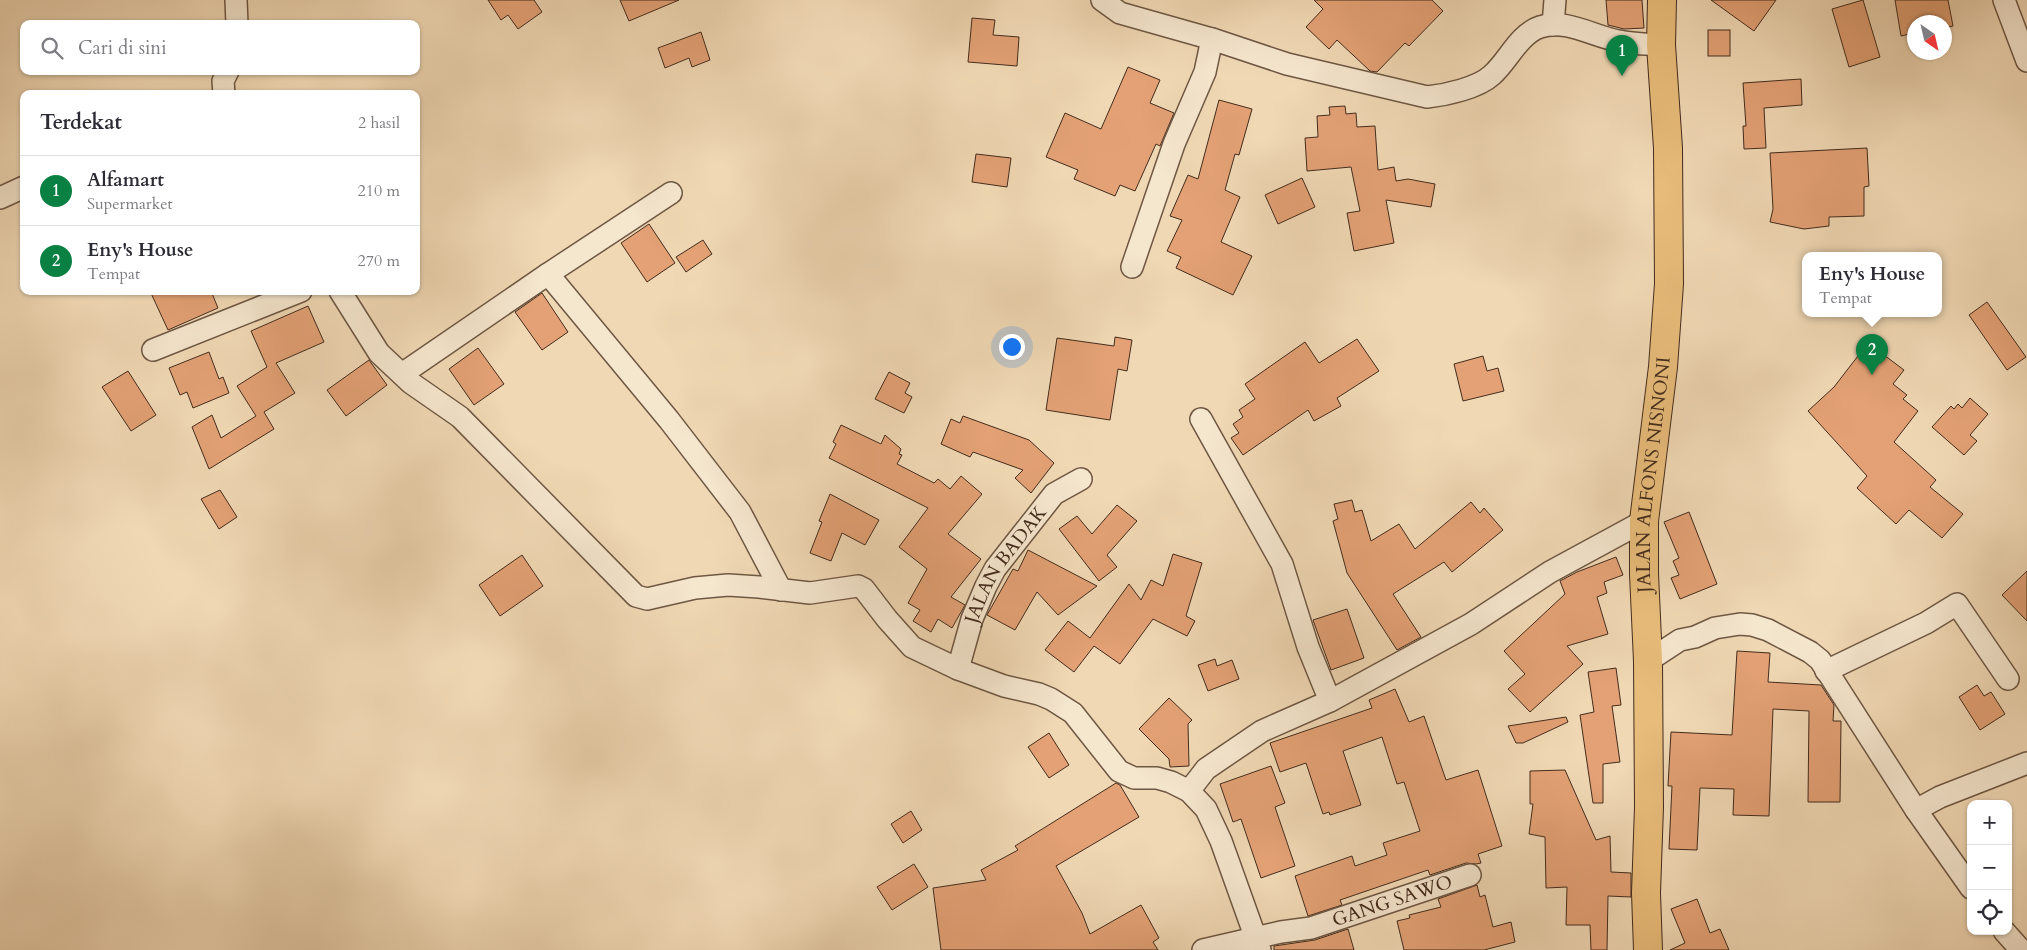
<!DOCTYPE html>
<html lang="id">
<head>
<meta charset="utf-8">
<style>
  :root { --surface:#fff; --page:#f2f2f3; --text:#2b2b33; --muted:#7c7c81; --line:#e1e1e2; --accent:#0b8043 }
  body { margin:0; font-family:Cardo,serif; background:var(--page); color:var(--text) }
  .controls { position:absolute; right:15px; bottom:15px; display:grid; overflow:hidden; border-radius:10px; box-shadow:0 1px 4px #0004 }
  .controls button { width:45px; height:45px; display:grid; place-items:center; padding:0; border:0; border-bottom:1px solid var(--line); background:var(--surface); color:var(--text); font:25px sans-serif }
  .compass { position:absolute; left:1907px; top:15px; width:45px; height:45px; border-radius:50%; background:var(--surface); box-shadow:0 1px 4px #0004; rotate:146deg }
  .you { position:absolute; left:1011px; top:346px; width:18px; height:18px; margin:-12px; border:4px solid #fff; border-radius:50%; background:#1a73e8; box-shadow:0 0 0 8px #1a73e833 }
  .badge { display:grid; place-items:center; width:32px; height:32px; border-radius:50%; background:var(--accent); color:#fff; font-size:16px; font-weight:700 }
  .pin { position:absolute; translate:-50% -41px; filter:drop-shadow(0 1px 2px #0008) }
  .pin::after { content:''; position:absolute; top:26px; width:18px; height:15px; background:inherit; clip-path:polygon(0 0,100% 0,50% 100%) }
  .popup { position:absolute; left:1802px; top:252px; width:140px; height:65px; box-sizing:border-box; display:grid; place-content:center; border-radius:10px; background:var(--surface); filter:drop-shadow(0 1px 4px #0005); font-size:16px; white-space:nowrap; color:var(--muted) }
  .popup b { font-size:19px; color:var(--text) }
  .popup::after { content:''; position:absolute; left:50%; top:100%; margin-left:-10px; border:10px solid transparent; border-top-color:var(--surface) }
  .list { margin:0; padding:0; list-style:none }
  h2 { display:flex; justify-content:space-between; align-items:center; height:65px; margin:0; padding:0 20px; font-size:21px }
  h2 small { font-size:16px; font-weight:400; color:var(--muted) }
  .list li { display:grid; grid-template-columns:32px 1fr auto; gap:15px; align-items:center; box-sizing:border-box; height:70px; padding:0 20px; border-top:1px solid var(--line) }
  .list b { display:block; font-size:19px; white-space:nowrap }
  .list p { margin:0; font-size:16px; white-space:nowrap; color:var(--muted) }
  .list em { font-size:16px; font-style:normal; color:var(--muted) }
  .icon { flex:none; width:28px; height:28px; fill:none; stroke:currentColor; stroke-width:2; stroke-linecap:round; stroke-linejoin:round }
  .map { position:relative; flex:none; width:2027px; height:950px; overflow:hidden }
  .search { position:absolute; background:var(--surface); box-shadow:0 1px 4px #0004; left:20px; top:20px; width:400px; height:55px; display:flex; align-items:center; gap:12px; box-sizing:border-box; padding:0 18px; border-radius:10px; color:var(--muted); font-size:19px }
  .panel { position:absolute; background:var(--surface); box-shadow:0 1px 4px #0004; left:20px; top:90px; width:400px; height:205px; border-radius:10px }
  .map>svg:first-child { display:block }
  .building { fill:#e3a175; stroke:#432c1d }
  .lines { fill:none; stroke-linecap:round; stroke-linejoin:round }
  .minor-casing { stroke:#6e5743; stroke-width:24 }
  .major-casing { stroke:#432c1d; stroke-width:30 }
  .minor { stroke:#f5e6ce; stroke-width:21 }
  .major { stroke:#e8bc7a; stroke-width:28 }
  .labels { text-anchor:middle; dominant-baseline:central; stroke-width:4; stroke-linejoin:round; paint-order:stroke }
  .street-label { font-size:19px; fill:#432c1d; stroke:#f5e6ce }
</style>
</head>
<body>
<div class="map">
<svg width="2027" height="950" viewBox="0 0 2027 950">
  <rect width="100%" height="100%" fill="#f0d8b4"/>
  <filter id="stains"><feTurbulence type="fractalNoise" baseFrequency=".004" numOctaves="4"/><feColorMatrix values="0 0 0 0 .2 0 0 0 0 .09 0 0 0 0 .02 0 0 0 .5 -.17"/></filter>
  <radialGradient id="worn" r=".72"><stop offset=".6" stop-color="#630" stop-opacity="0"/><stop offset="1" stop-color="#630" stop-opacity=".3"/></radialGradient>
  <g class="building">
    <polygon points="488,0 534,0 542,12 518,29 508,15 501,20"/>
    <polygon points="620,0 679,0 629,21"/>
    <polygon points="1314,0 1432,0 1443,11 1409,46 1405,43 1377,72 1370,71 1337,40 1329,49 1306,27 1323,9"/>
    <polygon points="1606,0 1642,0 1644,28 1624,29 1608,25"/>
    <polygon points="1711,0 1776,0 1754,31"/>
    <polygon points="1863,0 1880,57 1849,67 1832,9"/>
    <polygon points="1895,0 1948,0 1953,26 1944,28 1944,22 1914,22 1914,33 1901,36"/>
    <polygon points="972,18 995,20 993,35 1019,37 1017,66 968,62"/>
    <rect x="1708" y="30" width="22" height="26"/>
    <polygon points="701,32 710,60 692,67 689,58 665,68 658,48"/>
    <polygon points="1128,67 1160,80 1150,103 1174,113 1160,146 1156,144 1135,191 1120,185 1115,196 1074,179 1078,170 1046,157 1065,113 1101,129"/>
    <polygon points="1801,79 1802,105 1764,108 1766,148 1744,149 1743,126 1746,126 1743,83"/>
    <polygon points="1219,100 1252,109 1239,155 1235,154 1225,190 1240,197 1221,242 1252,256 1233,295 1176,268 1181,257 1167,251 1182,220 1170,216 1188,175 1198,179"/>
    <polygon points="1345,106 1346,114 1356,113 1357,127 1375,126 1378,170 1394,167 1396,181 1408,179 1435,184 1431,207 1386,200 1394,243 1354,251 1347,213 1360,211 1351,167 1307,171 1305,138 1318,137 1317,116 1330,115 1329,107"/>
    <polygon points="1867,148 1869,186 1864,187 1864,216 1829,217 1829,226 1804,229 1770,222 1773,209 1770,153"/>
    <polygon points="976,154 1011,158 1007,187 972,182"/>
    <polygon points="1302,178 1315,207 1278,224 1265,195"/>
    <polygon points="649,224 675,263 647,282 621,243"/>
    <polygon points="703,240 712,254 686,272 676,257"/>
    <polygon points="150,291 211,291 218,308 168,330"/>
    <polygon points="542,293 568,332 542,350 515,312"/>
    <polygon points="1987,302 2026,357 2007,370 1969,315"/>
    <polygon points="308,306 324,342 276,363 295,393 264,412 274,429 209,469 192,427 212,415 221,438 256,416 237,386 267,367 251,331"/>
    <polygon points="1115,337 1132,340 1127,371 1118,369 1110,420 1046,410 1057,338 1114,346"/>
    <polygon points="1357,339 1379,371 1337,398 1341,406 1314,421 1308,410 1243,455 1231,438 1239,433 1233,424 1243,417 1239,410 1255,399 1245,384 1305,342 1319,363"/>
    <polygon points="1868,343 1904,370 1893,384 1907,395 1903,399 1918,411 1894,442 1936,480 1930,487 1963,514 1942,538 1909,510 1896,524 1857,488 1867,476 1808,411 1834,387"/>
    <polygon points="478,348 504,384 474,405 449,369"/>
    <polygon points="209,352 219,379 223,377 229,393 193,408 187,392 180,395 169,368"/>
    <polygon points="1483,356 1487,371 1498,368 1504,391 1463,401 1454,364"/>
    <polygon points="369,360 387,385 346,416 327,390"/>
    <polygon points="128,371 156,415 131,431 102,387"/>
    <polygon points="889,372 910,383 905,393 912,397 904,413 875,399"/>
    <polygon points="1970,398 1988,414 1970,435 1977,441 1964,455 1932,427 1951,406 1954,409 1958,404 1962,408"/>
    <polygon points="963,416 1029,440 1054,463 1031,493 1015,478 1023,470 973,452 970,457 941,444 951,419 960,423"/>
    <polygon points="841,425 881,444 885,435 901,449 899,454 902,455 897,464 934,483 938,479 950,489 961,476 982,494 948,534 981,559 951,597 965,605 952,628 938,619 931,632 913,621 920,610 908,603 927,569 899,547 928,508 829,458 836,444 833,442"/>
    <polygon points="220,490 237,517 219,529 201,499"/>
    <polygon points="830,494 879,520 865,545 842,533 831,561 810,553 822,522 819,521"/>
    <polygon points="1352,500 1355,512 1362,510 1371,541 1399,524 1415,549 1471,502 1480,513 1484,508 1503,530 1452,572 1444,562 1393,594 1421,637 1397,650 1347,573 1333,521 1338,519 1334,504"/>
    <polygon points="1117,505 1137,521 1107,555 1117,567 1099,581 1059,529 1077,516 1092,534"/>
    <polygon points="1689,512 1717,584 1680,599 1671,578 1679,575 1673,561 1679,558 1664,522"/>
    <polygon points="1028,550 1097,586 1058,615 1037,592 1015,630 987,615 1013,569 1018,571"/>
    <polygon points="1173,554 1202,563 1186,616 1195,621 1187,636 1153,619 1120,664 1094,646 1074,672 1045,650 1068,621 1090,638 1129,584 1141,600 1151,580 1163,586"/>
    <polygon points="522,555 543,586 500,616 479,585"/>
    <polygon points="1616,557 1623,575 1604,582 1607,593 1597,597 1608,634 1567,646 1583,664 1530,712 1508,689 1525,674 1504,651 1565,594 1560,581 1577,572"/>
    <polygon points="2027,571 2027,621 2002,595"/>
    <polygon points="1347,609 1364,658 1331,670 1313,620"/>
    <polygon points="1737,651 1770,653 1768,682 1821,685 1834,705 1833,721 1841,721 1840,802 1808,802 1809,711 1773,709 1769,816 1733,815 1734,789 1700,788 1697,850 1669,849 1672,786 1668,786 1671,732 1732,735"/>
    <polygon points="1215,659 1217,666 1232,660 1239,679 1208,691 1198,665"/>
    <polygon points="1616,668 1621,705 1612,706 1620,762 1603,764 1603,803 1593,803 1580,715 1594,712 1588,672"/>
    <polygon points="1977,685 1984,696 1991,692 2005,714 1980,730 1959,697"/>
    <polygon points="1395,689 1409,722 1424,716 1446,780 1478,770 1502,846 1478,854 1481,863 1476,864 1466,863 1430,875 1428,870 1340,900 1342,905 1308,916 1295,876 1352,856 1355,866 1387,855 1383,843 1420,831 1404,782 1397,784 1382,737 1343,751 1361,805 1330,815 1329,812 1323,814 1306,763 1280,772 1270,743 1372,708 1369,700"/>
    <polygon points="1169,698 1192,720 1188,724 1189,766 1170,767 1169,759 1139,729"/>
    <polygon points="1566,717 1568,722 1523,743 1516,743 1508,726"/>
    <polygon points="1049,733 1069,765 1049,778 1028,747"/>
    <polygon points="1271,766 1285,803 1275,807 1295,866 1261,878 1241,819 1233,822 1220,784"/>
    <polygon points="1565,770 1596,840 1610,836 1611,872 1631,873 1631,897 1608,896 1607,950 1591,950 1590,925 1566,925 1567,887 1546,888 1545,837 1529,834 1533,804 1530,804 1530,771"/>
    <polygon points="1116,783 1120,785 1139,817 1056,866 1082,913 1090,934 1141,905 1159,938 1153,942 1158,950 941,950 933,888 986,880 981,870 1018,850 1015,846"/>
    <polygon points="911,811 922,830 903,843 891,824"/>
    <polygon points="914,864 928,887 892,910 877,887"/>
    <polygon points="1477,885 1480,897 1485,895 1493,927 1511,922 1515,942 1484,950 1404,950 1397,921 1410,918 1409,915 1441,907 1438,899"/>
    <polygon points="1697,899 1710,933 1720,929 1729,950 1670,950 1685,943 1671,909"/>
    <polygon points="1348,929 1354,950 1274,950 1274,946 1315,940"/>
  </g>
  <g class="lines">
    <defs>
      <g id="minor">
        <polyline points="236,0 237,24"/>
        <path d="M 1102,0 L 1120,13 L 1212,39 L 1287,64 L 1427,97 C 1446,95 1478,88 1492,75 C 1508,61 1519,34 1540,27 C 1566,18 1594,37 1619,41 C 1632,44 1647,44 1661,45"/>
        <polyline points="2004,0 2027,61"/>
        <polyline points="1553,25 1555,0"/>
        <polyline points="224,94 223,81 228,71"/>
        <polyline points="0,198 24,187"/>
        <polyline points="1132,267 1174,144 1205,72 1212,39"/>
        <polyline points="548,274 671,193"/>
        <polyline points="340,291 379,353 411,383 460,417 636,596 647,599 695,588 728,585 759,587 810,593 858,586 864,589 887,619 912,647 958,669 1004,686 1039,694 1051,699 1073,713 1119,771 1134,778 1157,778 1171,782 1189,791 1206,809 1221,841 1260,950"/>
        <polyline points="153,350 301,291"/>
        <polyline points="402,374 548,274 669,420 740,512 781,590"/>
        <polyline points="1201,419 1282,564 1308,647 1330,701"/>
        <polyline points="1648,661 1680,640 1695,637 1715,628 1740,624 1752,625 1768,630 1810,652 1820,660 1916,810 1971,888"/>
        <path id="s1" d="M 958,669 L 972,619 L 986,586 L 995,569 L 1054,494 L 1081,479"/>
        <polyline points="1826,671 1926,623 1957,604 2008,679"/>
        <polyline points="1189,791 1206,769 1262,731 1330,701 1471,624 1550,572 1644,521"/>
        <polyline points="1916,810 1940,797 2027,763"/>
        <polyline points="2004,931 2021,950"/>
        <path id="s2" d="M 1203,950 L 1281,932 L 1311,928 L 1470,875"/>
      </g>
      <g id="major">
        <path id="s3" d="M 1648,950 L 1646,893 L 1649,807 L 1648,661 L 1644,574 L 1644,521 L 1663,367 L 1669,284 L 1668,148 L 1661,45 L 1662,0"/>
      </g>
    </defs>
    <use href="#minor" class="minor-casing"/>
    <use href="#major" class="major-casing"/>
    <use href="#minor" class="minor"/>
    <use href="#major" class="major"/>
  </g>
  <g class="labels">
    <g class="street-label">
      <text stroke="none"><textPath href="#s3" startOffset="476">JALAN ALFONS NISNONI</textPath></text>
      <text stroke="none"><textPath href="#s1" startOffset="116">JALAN BADAK</textPath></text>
      <text stroke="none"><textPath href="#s2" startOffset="196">GANG SAWO</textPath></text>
    </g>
  </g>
  <rect width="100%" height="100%" filter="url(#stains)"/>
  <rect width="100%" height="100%" fill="url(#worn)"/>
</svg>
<div class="controls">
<button>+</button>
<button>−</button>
<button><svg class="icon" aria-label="locate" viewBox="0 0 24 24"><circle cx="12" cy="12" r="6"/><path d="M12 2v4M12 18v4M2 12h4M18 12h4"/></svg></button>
</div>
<svg class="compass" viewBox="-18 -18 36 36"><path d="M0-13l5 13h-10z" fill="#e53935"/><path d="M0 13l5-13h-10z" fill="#7c7c81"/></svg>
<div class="you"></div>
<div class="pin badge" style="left:1622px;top:76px">1</div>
<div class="pin badge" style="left:1872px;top:375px">2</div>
<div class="popup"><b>Eny's House</b>Tempat</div>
<div class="search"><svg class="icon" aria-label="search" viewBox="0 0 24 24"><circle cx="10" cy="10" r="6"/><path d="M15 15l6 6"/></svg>Cari di sini</div>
<section class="panel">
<h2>Terdekat<small>2 hasil</small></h2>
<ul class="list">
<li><span class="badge">1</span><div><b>Alfamart</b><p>Supermarket</p></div><em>210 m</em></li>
<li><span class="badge">2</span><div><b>Eny's House</b><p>Tempat</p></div><em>270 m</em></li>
</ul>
</section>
</div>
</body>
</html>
